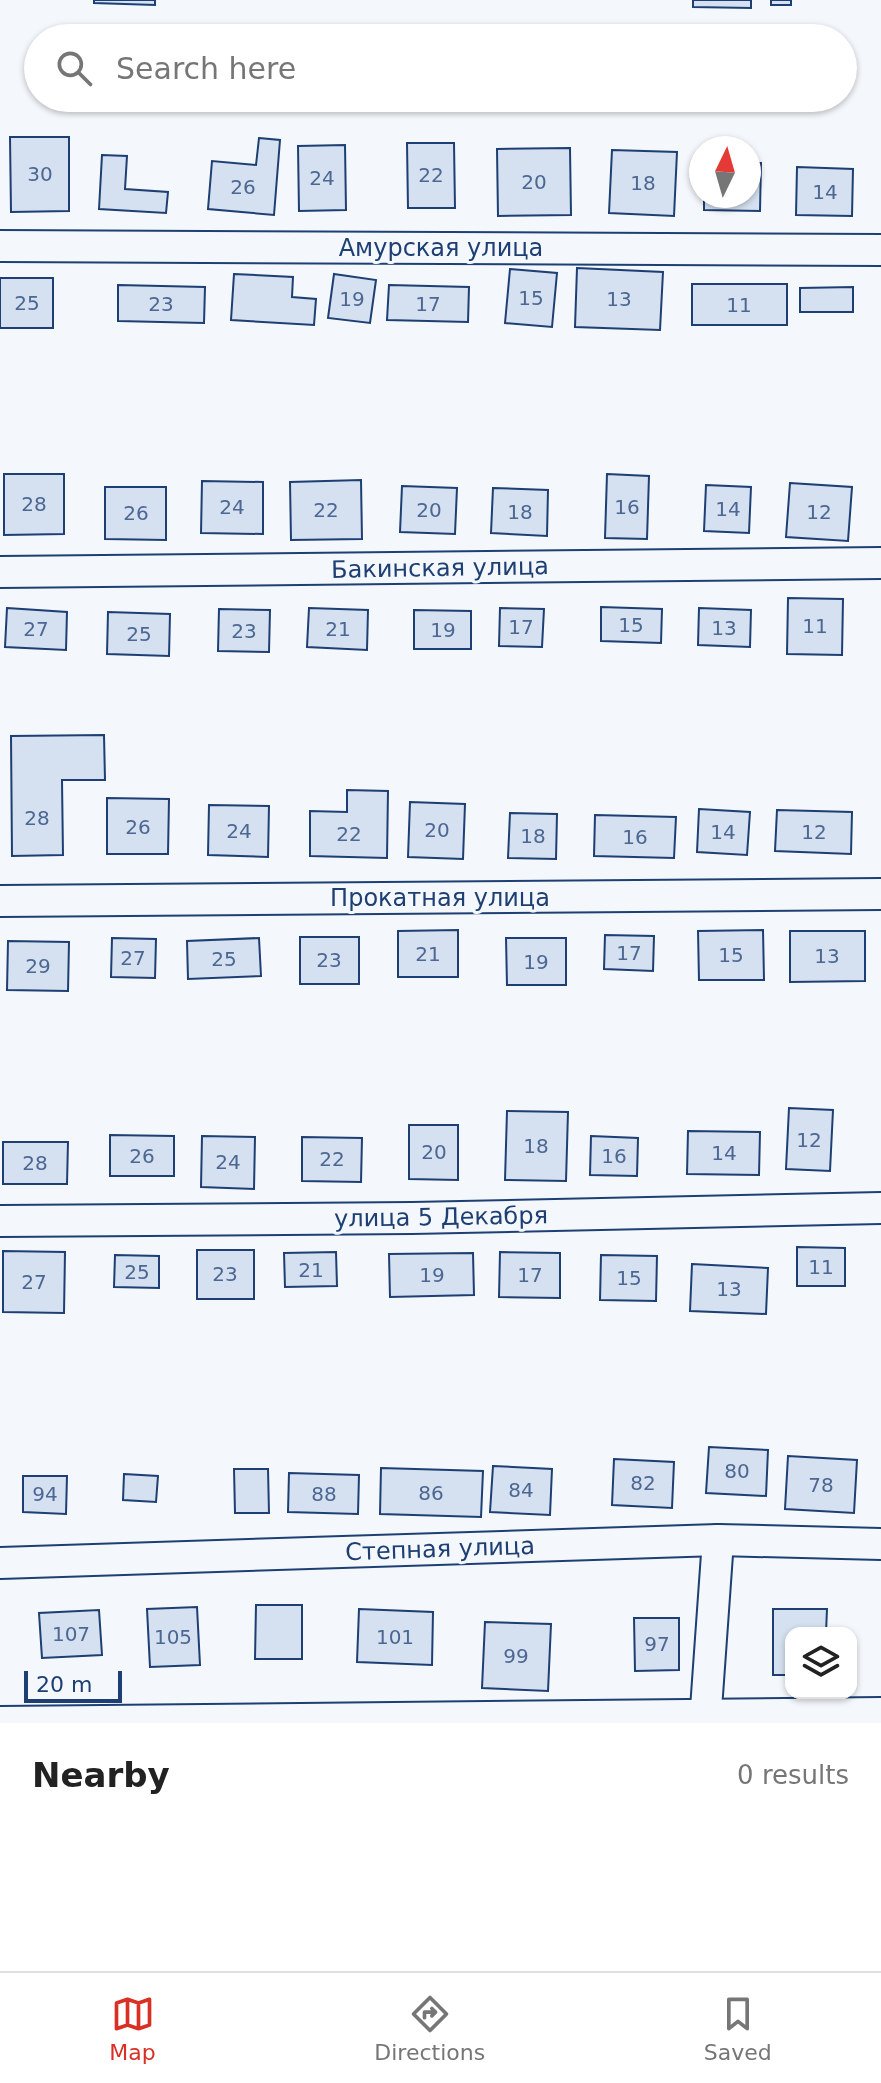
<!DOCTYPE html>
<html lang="en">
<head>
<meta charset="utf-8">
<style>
  :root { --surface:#fff; --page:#f2f2f2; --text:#222; --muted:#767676; --line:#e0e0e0; --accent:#d93025 }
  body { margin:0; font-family:"DejaVu Sans",sans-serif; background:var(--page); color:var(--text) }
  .controls { position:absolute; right:24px; bottom:24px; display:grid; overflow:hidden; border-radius:16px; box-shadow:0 2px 6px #0004 }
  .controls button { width:72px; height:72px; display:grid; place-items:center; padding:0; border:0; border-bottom:2px solid var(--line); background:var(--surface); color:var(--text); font:40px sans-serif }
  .compass { position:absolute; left:689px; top:136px; width:72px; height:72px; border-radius:50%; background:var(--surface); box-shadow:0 2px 6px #0004; rotate:5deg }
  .scale { position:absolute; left:24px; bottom:20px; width:98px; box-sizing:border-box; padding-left:8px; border:4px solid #1d3f73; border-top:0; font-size:22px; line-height:28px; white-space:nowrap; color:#1d3f73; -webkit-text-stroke:6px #f4f7fb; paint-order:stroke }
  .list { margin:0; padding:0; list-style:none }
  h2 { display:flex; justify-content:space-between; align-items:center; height:104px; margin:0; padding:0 32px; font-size:34px }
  h2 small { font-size:26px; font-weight:400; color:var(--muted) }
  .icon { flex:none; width:44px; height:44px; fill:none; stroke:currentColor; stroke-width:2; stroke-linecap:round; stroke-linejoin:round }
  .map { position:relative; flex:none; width:881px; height:1723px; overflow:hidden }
  .search { position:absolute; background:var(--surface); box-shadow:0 2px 6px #0004; left:24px; right:24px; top:24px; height:88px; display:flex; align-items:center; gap:20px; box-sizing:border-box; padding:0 28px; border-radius:44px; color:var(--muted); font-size:30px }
  .sheet { height:248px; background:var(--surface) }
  nav { display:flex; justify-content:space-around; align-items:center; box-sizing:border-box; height:112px; border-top:2px solid var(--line); background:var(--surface); font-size:22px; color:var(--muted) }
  nav a { display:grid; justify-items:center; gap:4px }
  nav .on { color:var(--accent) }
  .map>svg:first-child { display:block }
  .building { fill:#d5e0f0; stroke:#1d3f73; stroke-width:2 }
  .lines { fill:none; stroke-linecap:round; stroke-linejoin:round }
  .minor-casing { stroke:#1d3f73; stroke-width:34 }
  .minor { stroke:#f4f7fb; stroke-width:30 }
  .labels { text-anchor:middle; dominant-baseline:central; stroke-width:6; stroke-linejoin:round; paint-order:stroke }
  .number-label { font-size:20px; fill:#4b6792 }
  .street-label { font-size:24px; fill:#1d3f73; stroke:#f4f7fb }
</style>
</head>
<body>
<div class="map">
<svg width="881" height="1723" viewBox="0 0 881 1723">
  <rect width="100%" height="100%" fill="#f4f7fb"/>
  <g class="building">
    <polygon points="94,0 155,0 155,5 94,3"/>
    <polygon points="693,0 751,0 751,8 693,7"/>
    <rect x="771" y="0" width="20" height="5"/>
    <polygon points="10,137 69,137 69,211 11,212"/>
    <polygon points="259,138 280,140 274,215 208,209 212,161 256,165"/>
    <polygon points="407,143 454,143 455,208 408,208"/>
    <polygon points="345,145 346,210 299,211 298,146"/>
    <polygon points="570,148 571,215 498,216 497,149"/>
    <polygon points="612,150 677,152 674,216 609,213"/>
    <polygon points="102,155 127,156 125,189 168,192 166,213 99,209"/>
    <polygon points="749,163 761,163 760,211 704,210 704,196 749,196"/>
    <polygon points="797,167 853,169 852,216 796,215"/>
    <polygon points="577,268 663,272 660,330 575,327"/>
    <polygon points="510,269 557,273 552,327 505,323"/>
    <polygon points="234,274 293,277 292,297 316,299 314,325 231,320"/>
    <polygon points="334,274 376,280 370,323 328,318"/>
    <rect x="0" y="278" width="53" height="50"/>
    <rect x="692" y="284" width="95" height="41"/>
    <polygon points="118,285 205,287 204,323 118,321"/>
    <polygon points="389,285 469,287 468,322 387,320"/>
    <polygon points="853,287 853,312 800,312 800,288"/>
    <polygon points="4,474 64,474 64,534 4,535"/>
    <polygon points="607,474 649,476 647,539 605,538"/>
    <polygon points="361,480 362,539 291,540 290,482"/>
    <polygon points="202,481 263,482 263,534 201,533"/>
    <polygon points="790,483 852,487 848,541 786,537"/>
    <polygon points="706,485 751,487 749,533 704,531"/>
    <polygon points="402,486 457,488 455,534 400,532"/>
    <polygon points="105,487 166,487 166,540 105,539"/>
    <polygon points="493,488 548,490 547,536 491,533"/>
    <polygon points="788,598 843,599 842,655 787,654"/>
    <polygon points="601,607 662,609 661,643 601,641"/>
    <polygon points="7,608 67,612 66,650 5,647"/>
    <polygon points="309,608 368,610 367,650 307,647"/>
    <polygon points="500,608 544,609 542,647 499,646"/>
    <polygon points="699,608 751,610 750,647 698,645"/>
    <polygon points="219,609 270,610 269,652 218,651"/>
    <polygon points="414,610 471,611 471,649 414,649"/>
    <polygon points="108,612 170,614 169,656 107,654"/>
    <polygon points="104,735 105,780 62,780 63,855 12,856 11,736"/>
    <polygon points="347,790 388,791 387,858 310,856 310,811 347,812"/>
    <polygon points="107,798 169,799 168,854 107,854"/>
    <polygon points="410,802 465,804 463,859 408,857"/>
    <polygon points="209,805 269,806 268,857 208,855"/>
    <polygon points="699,809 750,812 747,855 697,852"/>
    <polygon points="777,810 852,812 851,854 775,851"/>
    <polygon points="510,813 557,814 556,859 508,858"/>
    <polygon points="595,815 676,817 674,858 594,856"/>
    <polygon points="458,930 458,977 398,977 398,931"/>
    <polygon points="763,930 764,980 699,980 698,931"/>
    <polygon points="790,931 865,931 865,981 790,982"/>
    <polygon points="605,935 654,936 653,971 604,969"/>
    <rect x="300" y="937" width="59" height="47"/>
    <polygon points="112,938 156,939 155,978 111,977"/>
    <polygon points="259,938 261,976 188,979 187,941"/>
    <polygon points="506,938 566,938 566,985 507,985"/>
    <polygon points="8,941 69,942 68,991 7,990"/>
    <polygon points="789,1108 833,1110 830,1171 786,1169"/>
    <polygon points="507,1111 568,1112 566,1181 505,1180"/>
    <polygon points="409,1125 458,1125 458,1180 409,1179"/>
    <polygon points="688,1131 760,1132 759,1175 687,1174"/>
    <polygon points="110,1135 174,1136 174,1176 110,1176"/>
    <polygon points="202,1136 255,1137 254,1189 201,1187"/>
    <polygon points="591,1136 638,1138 637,1176 590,1175"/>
    <polygon points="302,1137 362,1138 361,1182 302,1181"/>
    <polygon points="3,1142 68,1142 67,1184 3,1184"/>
    <polygon points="797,1247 845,1248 845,1286 797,1286"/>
    <rect x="197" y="1250" width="57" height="49"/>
    <polygon points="3,1251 65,1252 64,1313 3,1312"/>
    <polygon points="336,1252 337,1286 285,1287 284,1253"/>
    <polygon points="500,1252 560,1253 560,1298 499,1297"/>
    <polygon points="473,1253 474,1295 390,1297 389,1254"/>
    <polygon points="115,1255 159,1256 159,1288 114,1287"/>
    <polygon points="601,1255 657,1256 656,1301 600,1300"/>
    <polygon points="692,1264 768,1268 766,1314 690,1311"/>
    <polygon points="709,1447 768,1450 766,1496 706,1493"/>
    <polygon points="788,1456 857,1460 854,1513 785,1509"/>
    <polygon points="614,1459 674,1462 672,1508 612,1505"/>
    <polygon points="493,1466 552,1469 550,1515 490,1512"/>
    <polygon points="381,1468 483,1471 481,1517 380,1514"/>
    <polygon points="234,1469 268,1469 269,1513 235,1513"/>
    <polygon points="289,1473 359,1475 358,1514 288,1512"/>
    <polygon points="124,1474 158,1476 156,1502 123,1500"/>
    <polygon points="23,1476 67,1476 66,1514 23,1512"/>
    <polygon points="256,1605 302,1605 302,1659 255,1659"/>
    <polygon points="197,1607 200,1665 150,1667 147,1609"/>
    <polygon points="359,1609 433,1612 432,1665 357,1662"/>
    <polygon points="773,1609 827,1609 826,1633 791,1633 791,1675 773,1675"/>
    <polygon points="99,1610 102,1655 42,1658 39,1613"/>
    <polygon points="634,1618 679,1618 679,1670 635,1671"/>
    <polygon points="485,1622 551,1624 548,1691 482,1688"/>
  </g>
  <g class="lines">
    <defs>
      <g id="minor">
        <polyline points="0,246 881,250"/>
        <polyline points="0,572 881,563"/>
        <polyline points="0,901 881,894"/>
        <polyline points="0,1221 412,1218 881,1208"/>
        <polyline points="0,1563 718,1540 881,1544"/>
        <polyline points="0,1722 881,1713"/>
        <polyline points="705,1723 718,1540"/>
      </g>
    </defs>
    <use href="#minor" class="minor-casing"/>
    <use href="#minor" class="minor"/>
  </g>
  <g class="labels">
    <g class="number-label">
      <text x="40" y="174">30</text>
      <text x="431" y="175">22</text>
      <text x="322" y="178">24</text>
      <text x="534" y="182">20</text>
      <text x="643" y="183">18</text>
      <text x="243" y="187">26</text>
      <text x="825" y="192">14</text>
      <text x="531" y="298">15</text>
      <text x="352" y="299">19</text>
      <text x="619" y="299">13</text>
      <text x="27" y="303">25</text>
      <text x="161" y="304">23</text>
      <text x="428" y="304">17</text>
      <text x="739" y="305">11</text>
      <text x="34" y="504">28</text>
      <text x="232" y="507">24</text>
      <text x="627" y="507">16</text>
      <text x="728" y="509">14</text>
      <text x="326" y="510">22</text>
      <text x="429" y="510">20</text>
      <text x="520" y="512">18</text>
      <text x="819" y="512">12</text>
      <text x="136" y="513">26</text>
      <text x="631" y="625">15</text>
      <text x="815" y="626">11</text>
      <text x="521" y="627">17</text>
      <text x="724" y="628">13</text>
      <text x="36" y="629">27</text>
      <text x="338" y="629">21</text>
      <text x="443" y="630">19</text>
      <text x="244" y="631">23</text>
      <text x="139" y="634">25</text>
      <text x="37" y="818">28</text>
      <text x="138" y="827">26</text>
      <text x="437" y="830">20</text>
      <text x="239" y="831">24</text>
      <text x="723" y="832">14</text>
      <text x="814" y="832">12</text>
      <text x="349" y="834">22</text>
      <text x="533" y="836">18</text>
      <text x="635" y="837">16</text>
      <text x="629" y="953">17</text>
      <text x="428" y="954">21</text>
      <text x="731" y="955">15</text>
      <text x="827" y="956">13</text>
      <text x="133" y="958">27</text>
      <text x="224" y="959">25</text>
      <text x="329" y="960">23</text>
      <text x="536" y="962">19</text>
      <text x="38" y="966">29</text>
      <text x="809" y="1140">12</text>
      <text x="536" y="1146">18</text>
      <text x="434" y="1152">20</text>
      <text x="724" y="1153">14</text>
      <text x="142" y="1156">26</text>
      <text x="614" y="1156">16</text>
      <text x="332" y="1159">22</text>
      <text x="228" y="1162">24</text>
      <text x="35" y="1163">28</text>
      <text x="821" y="1267">11</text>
      <text x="311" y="1270">21</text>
      <text x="137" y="1272">25</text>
      <text x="225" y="1274">23</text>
      <text x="432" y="1275">19</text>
      <text x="530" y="1275">17</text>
      <text x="629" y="1278">15</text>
      <text x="34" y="1282">27</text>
      <text x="729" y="1289">13</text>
      <text x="737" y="1471">80</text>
      <text x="643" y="1483">82</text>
      <text x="821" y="1485">78</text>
      <text x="521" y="1490">84</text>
      <text x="431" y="1493">86</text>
      <text x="45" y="1494">94</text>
      <text x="324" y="1494">88</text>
      <text x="71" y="1634">107</text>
      <text x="173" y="1637">105</text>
      <text x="395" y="1637">101</text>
      <text x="657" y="1644">97</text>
      <text x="516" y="1656">99</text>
    </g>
    <g class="street-label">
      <text x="441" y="248">Амурская улица</text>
      <text transform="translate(440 568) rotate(-1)">Бакинская улица</text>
      <text x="440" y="898">Прокатная улица</text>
      <text transform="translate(441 1217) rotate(-1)">улица 5 Декабря</text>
      <text transform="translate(440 1549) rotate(-2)">Степная улица</text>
    </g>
  </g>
</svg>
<div class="controls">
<button><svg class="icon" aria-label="layers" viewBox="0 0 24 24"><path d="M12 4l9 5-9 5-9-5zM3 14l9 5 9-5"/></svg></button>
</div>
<svg class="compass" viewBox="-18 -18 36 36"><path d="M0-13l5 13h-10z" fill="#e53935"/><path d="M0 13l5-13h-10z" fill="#767676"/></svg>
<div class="scale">20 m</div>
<div class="search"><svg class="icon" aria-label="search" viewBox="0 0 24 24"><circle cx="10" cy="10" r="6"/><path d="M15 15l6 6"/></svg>Search here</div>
</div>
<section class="sheet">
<h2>Nearby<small>0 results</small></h2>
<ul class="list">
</ul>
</section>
<nav>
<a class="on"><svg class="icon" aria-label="map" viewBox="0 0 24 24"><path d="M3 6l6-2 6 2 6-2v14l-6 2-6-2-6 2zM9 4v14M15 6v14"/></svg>Map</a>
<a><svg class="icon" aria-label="directions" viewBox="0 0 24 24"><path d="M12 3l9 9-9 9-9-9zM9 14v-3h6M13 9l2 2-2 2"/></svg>Directions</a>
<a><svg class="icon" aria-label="saved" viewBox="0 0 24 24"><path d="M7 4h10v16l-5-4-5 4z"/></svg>Saved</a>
</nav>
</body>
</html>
